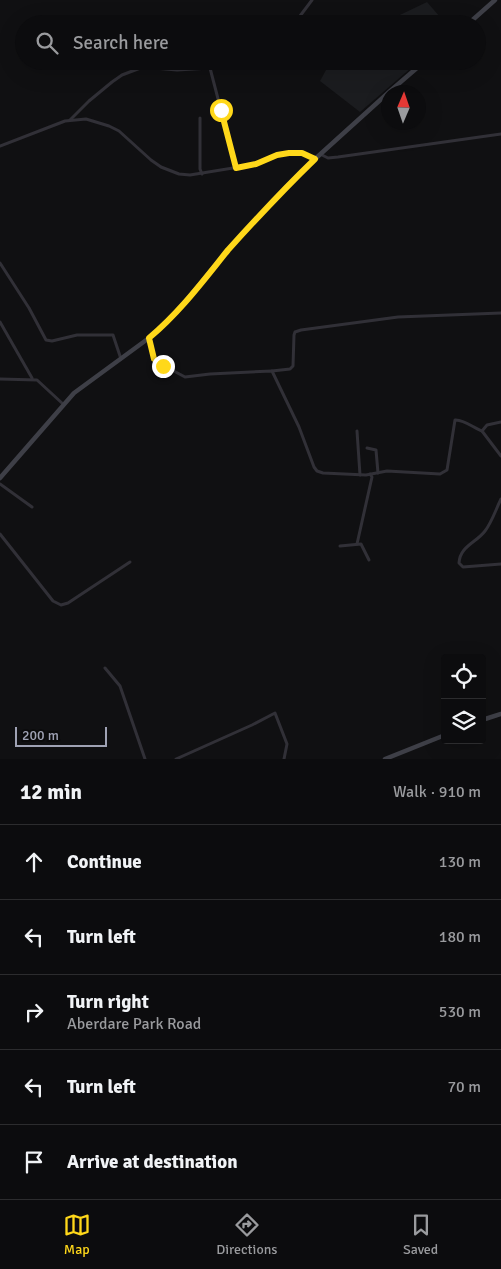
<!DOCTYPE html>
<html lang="en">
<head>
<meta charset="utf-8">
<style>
  :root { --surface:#0c0c0e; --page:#151517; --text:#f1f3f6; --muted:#9a9b9e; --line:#2c2c2e; --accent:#ffd81a }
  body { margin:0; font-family:Signika,sans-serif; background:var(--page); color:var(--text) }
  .controls { position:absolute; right:15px; bottom:15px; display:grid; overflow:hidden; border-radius:5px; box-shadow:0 5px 20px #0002 }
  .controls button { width:45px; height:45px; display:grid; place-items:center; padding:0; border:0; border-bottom:1px solid var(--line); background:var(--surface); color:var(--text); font:25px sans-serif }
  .compass { position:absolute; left:381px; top:85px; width:45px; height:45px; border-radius:50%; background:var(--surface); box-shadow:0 5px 20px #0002; rotate:2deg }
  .scale { position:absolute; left:15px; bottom:12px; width:92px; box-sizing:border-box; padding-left:5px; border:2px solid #9fa2b4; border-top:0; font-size:14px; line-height:18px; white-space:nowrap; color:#9fa2b4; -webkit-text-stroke:4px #0b0b0c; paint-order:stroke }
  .stop { position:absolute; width:15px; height:15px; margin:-11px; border:4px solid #ffd81a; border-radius:50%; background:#fff }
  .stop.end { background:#ffd81a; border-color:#fff; box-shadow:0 1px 5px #0008 }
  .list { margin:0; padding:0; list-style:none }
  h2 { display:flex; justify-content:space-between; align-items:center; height:65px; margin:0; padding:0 20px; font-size:21px }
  h2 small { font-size:16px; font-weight:400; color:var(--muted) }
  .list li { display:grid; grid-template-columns:32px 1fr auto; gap:15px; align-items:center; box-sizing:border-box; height:75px; padding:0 20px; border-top:1px solid var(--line) }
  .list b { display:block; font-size:19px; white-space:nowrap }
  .list p { margin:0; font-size:16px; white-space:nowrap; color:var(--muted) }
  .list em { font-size:16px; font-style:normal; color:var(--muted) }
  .icon { flex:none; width:28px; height:28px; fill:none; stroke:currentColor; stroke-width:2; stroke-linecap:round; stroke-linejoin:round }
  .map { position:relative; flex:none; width:501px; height:759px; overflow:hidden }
  .search { position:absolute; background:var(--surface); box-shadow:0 5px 20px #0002; left:15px; right:15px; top:15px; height:55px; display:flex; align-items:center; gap:12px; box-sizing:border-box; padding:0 18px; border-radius:28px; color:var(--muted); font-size:19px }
  .sheet { height:440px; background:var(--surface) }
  nav { display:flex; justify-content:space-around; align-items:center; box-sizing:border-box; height:70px; border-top:1px solid var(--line); background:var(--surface); font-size:14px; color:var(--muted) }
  nav a { display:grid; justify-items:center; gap:2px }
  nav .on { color:var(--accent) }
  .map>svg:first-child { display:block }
  .built { fill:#1b1c1f }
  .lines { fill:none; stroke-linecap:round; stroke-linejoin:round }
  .street { stroke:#313037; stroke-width:3 }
  .secondary { stroke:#3e3f47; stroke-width:4.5 }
  .route { stroke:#ffd81a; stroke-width:6 }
</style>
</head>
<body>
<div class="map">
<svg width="501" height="759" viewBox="0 0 501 759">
  <rect width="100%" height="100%" fill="#101012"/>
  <g class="built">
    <polygon points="427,2 446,24 381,24"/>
    <polygon points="331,61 419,61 360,112 320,81"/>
  </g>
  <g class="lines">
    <g class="street">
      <polyline points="294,24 312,0"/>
      <polyline points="210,68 236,168"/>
      <polyline points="200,118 200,169 202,174"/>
      <polyline points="70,120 89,101 112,82 122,75 143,67 177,70 210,68 258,61"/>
      <polyline points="0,146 65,121 86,119 109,126 119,131 151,160 161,167 179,174 190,175 257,164 277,155 289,153 302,153 315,159"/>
      <polyline points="320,154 328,158 338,157 501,134"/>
      <polyline points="0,263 29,308 46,340 52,341 77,335 113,335 121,359"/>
      <polyline points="0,322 32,378"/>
      <path d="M 149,338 L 155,361 L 185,377 L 210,374 L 272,371 L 299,427 L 314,467 L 317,471 L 323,473 L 366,475 L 387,471 L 440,474 L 447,470 L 455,420 C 463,419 474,428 482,431"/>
      <polyline points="272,371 290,369 293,366 294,335 295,332 301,330 398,317 501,313"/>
      <polyline points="0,379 37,380 63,404"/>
      <polyline points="501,422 487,425 482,431 501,456"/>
      <polyline points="357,431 360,475"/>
      <polyline points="367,448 376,450 378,473"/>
      <polyline points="0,484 32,507"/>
      <path d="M 501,499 C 496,509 492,522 485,531 C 476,543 460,546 459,563 L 463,567 L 501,564"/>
      <polyline points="0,534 53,601 61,605 68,603 130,562"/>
      <polyline points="357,544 372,477 370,474"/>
      <polyline points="340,546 361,544 369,560"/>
      <polyline points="105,668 120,686 145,759"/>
      <polyline points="176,759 252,725 275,713 287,744 284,759"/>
    </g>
    <g class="secondary">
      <polyline points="468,24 495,0"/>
      <polyline points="389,92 425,61"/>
      <polyline points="0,478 74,393 149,338 175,314 228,250 288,185 315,159 388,93"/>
      <polyline points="482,720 501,714"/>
      <polyline points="385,759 445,735"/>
    </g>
  </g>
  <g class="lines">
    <path class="route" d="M 163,366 L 154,359 L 149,338 C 180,312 203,281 228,250 C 256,219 285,188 315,159 L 302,153 L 289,153 L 277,155 L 256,164 L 236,168 L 221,110"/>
  </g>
</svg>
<div class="controls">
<button><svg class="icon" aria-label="locate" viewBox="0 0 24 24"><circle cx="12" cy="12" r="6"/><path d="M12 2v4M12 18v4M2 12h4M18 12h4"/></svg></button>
<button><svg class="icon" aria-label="layers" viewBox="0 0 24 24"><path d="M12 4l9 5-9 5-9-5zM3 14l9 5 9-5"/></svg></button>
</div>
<svg class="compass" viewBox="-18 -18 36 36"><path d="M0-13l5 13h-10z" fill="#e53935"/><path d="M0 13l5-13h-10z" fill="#9a9b9e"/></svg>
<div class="scale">200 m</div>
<div class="stop" style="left:221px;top:110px"></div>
<div class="stop end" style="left:163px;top:366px"></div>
<div class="search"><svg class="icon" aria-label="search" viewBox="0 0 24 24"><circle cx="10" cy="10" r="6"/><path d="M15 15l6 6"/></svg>Search here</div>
</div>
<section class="sheet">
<h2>12 min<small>Walk · 910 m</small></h2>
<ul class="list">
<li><svg class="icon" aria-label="ahead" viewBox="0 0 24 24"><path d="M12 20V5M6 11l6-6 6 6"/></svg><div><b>Continue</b></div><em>130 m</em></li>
<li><svg class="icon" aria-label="left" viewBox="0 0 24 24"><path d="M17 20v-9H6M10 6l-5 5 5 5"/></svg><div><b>Turn left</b></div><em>180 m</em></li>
<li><svg class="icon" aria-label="right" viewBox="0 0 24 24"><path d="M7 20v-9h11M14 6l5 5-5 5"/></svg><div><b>Turn right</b><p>Aberdare Park Road</p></div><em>530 m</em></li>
<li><svg class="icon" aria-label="left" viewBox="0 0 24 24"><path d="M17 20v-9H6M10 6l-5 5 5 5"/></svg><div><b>Turn left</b></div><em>70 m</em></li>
<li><svg class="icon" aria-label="arrive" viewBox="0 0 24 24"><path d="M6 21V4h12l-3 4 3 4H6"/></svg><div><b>Arrive at destination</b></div></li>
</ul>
</section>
<nav>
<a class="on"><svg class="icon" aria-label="map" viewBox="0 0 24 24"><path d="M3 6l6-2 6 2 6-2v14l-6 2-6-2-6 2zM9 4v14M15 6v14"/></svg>Map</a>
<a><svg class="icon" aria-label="directions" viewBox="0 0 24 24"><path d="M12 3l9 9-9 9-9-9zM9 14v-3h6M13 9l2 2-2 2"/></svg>Directions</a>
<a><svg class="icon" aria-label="saved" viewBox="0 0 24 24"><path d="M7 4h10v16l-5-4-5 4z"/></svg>Saved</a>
</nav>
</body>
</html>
